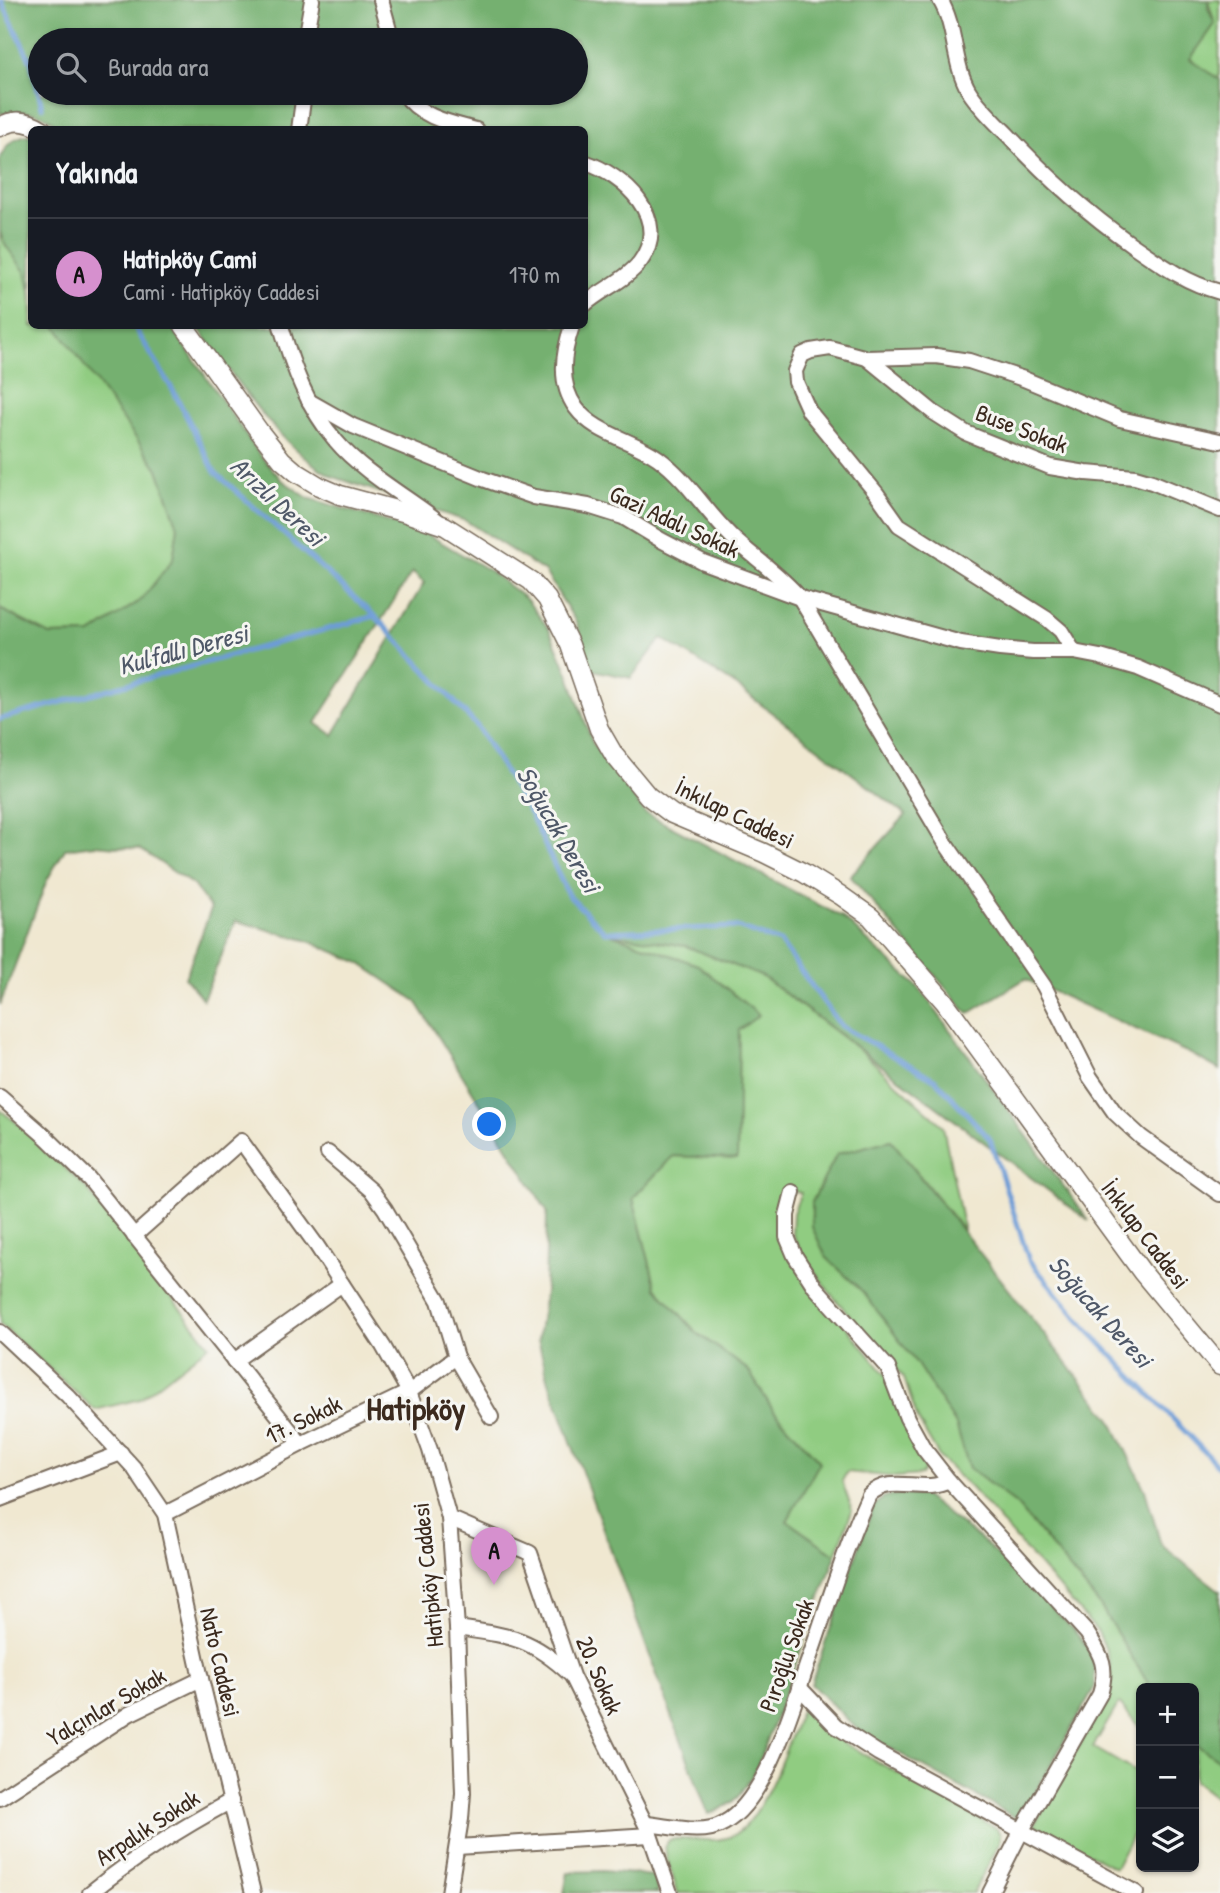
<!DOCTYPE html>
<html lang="tr">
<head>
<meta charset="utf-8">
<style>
  :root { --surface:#171b24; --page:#242831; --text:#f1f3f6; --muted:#9ea1a6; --line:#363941; --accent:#d690ce }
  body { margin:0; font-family:"Patrick Hand",sans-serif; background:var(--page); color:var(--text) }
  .controls { position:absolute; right:21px; bottom:21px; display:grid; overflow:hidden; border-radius:10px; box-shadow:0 2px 5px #0004 }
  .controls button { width:63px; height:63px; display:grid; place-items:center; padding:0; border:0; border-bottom:2px solid var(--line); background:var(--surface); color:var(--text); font:35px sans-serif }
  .you { position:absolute; left:490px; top:1125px; width:24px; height:24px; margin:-18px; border:5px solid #fff; border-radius:50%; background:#1a73e8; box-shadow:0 0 0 10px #1a73e833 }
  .badge { display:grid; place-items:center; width:46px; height:46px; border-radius:50%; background:var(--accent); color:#111; font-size:23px; font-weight:700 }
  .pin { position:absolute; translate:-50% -58px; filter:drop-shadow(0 2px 4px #0008) }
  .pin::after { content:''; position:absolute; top:37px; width:24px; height:21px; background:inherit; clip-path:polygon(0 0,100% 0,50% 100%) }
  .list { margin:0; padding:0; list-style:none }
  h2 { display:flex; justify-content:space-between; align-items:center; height:91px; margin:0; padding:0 28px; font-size:30px }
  h2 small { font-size:23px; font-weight:400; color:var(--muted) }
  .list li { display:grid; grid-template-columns:46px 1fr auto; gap:21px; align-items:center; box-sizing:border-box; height:112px; padding:0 28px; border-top:2px solid var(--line) }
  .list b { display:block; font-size:26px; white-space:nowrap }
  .list p { margin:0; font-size:23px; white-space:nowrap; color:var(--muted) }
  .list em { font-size:23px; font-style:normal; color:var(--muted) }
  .icon { flex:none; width:38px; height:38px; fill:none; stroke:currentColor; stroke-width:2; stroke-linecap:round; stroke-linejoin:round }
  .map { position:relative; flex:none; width:1220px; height:1893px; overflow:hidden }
  .search { position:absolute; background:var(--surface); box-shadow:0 2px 5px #0004; left:28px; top:28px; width:560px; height:77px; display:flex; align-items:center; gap:18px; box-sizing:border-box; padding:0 24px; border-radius:38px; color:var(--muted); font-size:26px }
  .panel { position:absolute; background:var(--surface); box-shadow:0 2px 5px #0004; left:28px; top:126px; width:560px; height:203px; border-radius:10px }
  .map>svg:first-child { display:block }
  .green { fill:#90cc81; stroke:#667b50; stroke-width:2 }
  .forest { fill:#74b06f; stroke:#586d46; stroke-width:2; fill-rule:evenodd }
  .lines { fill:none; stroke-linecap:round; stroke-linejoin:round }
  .stream { stroke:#6d9cd6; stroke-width:5 }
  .minor-casing { stroke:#7a6c5d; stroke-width:18 }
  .tertiary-casing { stroke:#7a6c5d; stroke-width:21 }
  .minor { stroke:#fff; stroke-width:14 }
  .tertiary { stroke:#fff; stroke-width:18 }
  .labels { text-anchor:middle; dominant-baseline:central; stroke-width:6; stroke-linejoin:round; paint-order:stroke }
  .street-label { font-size:24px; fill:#3b2a1e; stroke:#f6f6f2 }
  .water-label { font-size:26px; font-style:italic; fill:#4f5868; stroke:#f6f6f2 }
  .district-label { font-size:32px; font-weight:bold; fill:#3b2a1e; stroke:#f6f6f2 }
</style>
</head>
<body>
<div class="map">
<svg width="1220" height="1893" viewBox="0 0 1220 1893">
  <rect width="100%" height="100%" fill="#f6f6f2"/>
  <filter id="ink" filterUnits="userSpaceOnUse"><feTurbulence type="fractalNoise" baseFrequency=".0143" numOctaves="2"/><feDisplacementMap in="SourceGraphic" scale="14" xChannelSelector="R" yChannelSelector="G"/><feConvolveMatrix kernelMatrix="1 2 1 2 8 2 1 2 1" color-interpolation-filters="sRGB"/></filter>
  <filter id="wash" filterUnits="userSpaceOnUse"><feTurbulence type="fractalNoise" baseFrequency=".00686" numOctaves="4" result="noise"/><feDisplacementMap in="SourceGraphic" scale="28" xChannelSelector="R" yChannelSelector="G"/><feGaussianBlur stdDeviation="1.57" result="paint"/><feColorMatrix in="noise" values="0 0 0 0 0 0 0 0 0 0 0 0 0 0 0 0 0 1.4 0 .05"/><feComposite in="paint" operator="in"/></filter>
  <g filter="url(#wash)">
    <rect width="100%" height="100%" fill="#f0e8d1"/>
    <g class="green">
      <polygon points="1208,0 1220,0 1219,80 1190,59 1215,24"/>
      <path d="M 0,232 C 7,246 16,257 25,270 C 34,285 31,308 32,326 L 56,326 L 61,331 L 158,469 L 178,527 L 173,560 L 142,599 L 91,634 L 50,635 L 0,609 Z"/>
      <path d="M 605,932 L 686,946 L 763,977 L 862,1052 L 943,1126 L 964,1231 L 891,1140 L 837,1154 L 812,1202 L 826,1257 L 863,1292 L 917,1364 L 956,1425 L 969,1468 L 1017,1505 L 1099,1604 L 1151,1688 L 1141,1688 L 1141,1729 L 1119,1703 L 1093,1747 L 1141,1775 L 1141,1819 L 1115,1868 L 1034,1825 L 1107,1696 C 1114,1670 1110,1656 1098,1632 L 972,1489 L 940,1458 L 918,1420 L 904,1378 L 830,1293 L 803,1255 L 792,1233 L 793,1213 L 801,1193 L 788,1189 L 782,1206 L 780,1227 L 789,1256 L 885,1374 L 912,1444 L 927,1466 L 921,1475 L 895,1477 L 847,1472 L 842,1481 L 852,1510 L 836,1555 L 787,1521 L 819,1461 L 773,1410 L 748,1370 L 697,1333 L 656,1288 L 633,1198 L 673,1156 L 737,1159 L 739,1030 Z"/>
      <polygon points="0,1110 21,1126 86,1188 209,1345 140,1399 95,1410 0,1324"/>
      <path d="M 802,1708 L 842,1742 L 996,1828 L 1000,1834 L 1000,1842 L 973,1893 L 678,1893 L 667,1859 L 665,1847 L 669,1840 C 689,1836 715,1845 734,1835 C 764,1820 789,1739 802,1708 Z"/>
      <polygon points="1194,1743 1220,1761 1220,1801 1194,1781"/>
    </g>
    <g class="forest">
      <path d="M 0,0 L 1208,0 L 1208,8 L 1215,24 L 1190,59 L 1220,80 L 1220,1070 L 1191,1054 L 1025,979 L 968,1014 L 850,876 L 906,815 L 734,684 L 662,638 L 631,678 L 592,670 L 576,622 L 545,572 L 466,521 L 334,477 C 279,449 233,375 197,326 L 584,326 L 584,130 L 60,130 C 45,109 24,110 0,114 ZM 40,40 L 576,40 L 576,93 L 40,93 Z"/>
      <path d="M 29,135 L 32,138 L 31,296 L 26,273 L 6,246 L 0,232 L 0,158 C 6,145 14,136 29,135 Z"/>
      <path d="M 56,326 L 171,326 L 259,454 L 282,480 L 308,498 L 425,533 L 490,571 L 526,599 L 549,629 L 568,673 L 593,744 L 645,813 L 842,917 L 920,989 L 1089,1221 L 763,977 L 686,946 L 611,934 L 698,965 L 759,1015 L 739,1030 L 737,1159 L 673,1156 L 633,1198 L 656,1288 L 697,1333 L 748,1370 L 773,1410 L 820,1462 L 787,1521 L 836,1555 L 758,1765 C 743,1792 738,1804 708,1814 L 549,1382 L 538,1340 L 545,1292 L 547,1211 L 416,1001 L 358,962 L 306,940 L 236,921 L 203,999 L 185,978 L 211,909 L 193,885 L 140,849 L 94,845 L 65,849 L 47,880 L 0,1005 L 0,609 L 50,635 L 91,634 L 142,599 L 173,559 L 178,527 L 158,469 ZM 412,572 L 424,583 L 333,735 L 316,723 Z"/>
      <polygon points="891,1140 1110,1418 1145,1490 1161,1545 1220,1591 1220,1761 1194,1743 1194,1688 1151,1688 1099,1604 1017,1505 969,1468 956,1425 917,1364 863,1292 826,1257 812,1227 812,1202 837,1154"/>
      <polygon points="899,1494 924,1496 985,1543 1072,1628 1091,1651 1095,1669 1094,1688 1020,1820 859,1731 811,1684 873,1507 884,1497"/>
      <polygon points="603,1871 654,1876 658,1893 564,1893 568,1872"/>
    </g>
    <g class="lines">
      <g class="stream">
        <polyline points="1,0 31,62 42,107"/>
        <polyline points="134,326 174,392 215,472 375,616 477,726 532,817 568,895 605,932 737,927 780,942 841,1026 936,1080 990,1139 1029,1260 1086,1328 1220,1468"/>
        <polyline points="0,719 375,616"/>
      </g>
    </g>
  </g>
  <g filter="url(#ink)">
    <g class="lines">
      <defs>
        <g id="minor">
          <polyline points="381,0 392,40"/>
          <path d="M 940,0 C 957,28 952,62 969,91 C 979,107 994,121 1008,135 C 1046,176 1086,212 1131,244 C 1160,264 1186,283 1220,292"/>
          <polyline points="305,40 312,0"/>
          <path d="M 404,93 C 419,117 450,123 476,130"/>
          <polyline points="299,130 304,93"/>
          <path d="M 584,162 C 624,175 672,219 640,262 C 626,280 601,290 584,305"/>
          <path d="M 281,326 C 293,368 307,407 336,441 C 361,471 407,497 438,521"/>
          <path d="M 572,326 C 563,353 558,383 576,408 C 595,434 633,440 658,458 C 687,479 706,512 732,537 C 754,558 780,574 800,598 L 946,844 L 1044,986 L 1090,1077 L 1115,1113 L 1141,1137 L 1220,1194"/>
          <polyline points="867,358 933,412 966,433 1050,467 1086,473 1135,477 1152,482 1220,510"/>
          <polyline points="309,401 353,426 483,479 534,497 588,506 623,517 661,540 703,562 800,598 961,643 1000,649 1033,652 1074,652 1100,657 1138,668 1220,704"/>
          <polyline points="1074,652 1061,631 1047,619 899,525 877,494 809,411 796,382 795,371 802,355 811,351 830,348 867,358 936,356 969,361 1024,379 1120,419 1220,441"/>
          <polyline points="0,1097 47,1138 89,1179 301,1444"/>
          <polyline points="328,1153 372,1191 385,1209 439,1301 456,1357 491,1417"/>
          <path d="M 793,1192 L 787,1215 L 787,1237 L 795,1256 L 815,1287 L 888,1368 L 907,1418 L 924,1449 L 949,1481 L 1087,1633 C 1102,1656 1108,1667 1100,1694 L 1022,1830 L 990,1893"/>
          <polyline points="134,1236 241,1141 317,1246 383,1346 409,1392 430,1450 449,1518 457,1628 463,1793 461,1819 449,1893"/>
          <polyline points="0,1332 68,1396 134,1468 165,1514 201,1679 253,1893"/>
          <polyline points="234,1361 342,1284"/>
          <polyline points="0,1499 121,1453"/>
          <polyline points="165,1514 301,1444 409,1392 456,1357"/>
          <polyline points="449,1518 530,1553 572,1676 648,1829 670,1893"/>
          <path d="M 457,1628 C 511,1636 530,1637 571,1675"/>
          <polyline points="799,1687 836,1726 878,1753 1136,1893"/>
          <polyline points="0,1798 129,1714 201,1679"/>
          <path d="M 646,1824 C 670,1826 703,1836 724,1823 C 766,1800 792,1709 807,1665 C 827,1609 844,1549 869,1495 C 892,1473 922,1495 949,1481"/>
          <polyline points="457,1847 650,1835"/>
          <path d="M 90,1893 C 136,1856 179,1829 231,1801"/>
        </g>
        <g id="tertiary">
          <path d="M 0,127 C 14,118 29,121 43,130"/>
          <polyline points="184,326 259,431 282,460 296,472 319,486 340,495 403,512 445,526 531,581 547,599 570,645 599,729 614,755 648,796 672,814 764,853 804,873 840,895 871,917 944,1001 1142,1272 1220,1366"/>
        </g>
      </defs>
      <use href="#minor" class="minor-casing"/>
      <use href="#tertiary" class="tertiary-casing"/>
      <use href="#minor" class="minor"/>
      <use href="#tertiary" class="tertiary"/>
    </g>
  </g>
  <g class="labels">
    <g class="street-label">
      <text transform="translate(1022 428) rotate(21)">Buse Sokak</text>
      <text transform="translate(675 521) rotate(25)">Gazi Adalı Sokak</text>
      <text transform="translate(735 813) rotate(26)">İnkılap Caddesi</text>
      <text transform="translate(1146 1234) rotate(53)">İnkılap Caddesi</text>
      <text transform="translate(303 1419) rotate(-26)">17. Sokak</text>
      <text transform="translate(427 1575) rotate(-96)">Hatipköy Caddesi</text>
      <text transform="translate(786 1655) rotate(-70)">Pıroğlu Sokak</text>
      <text transform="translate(221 1662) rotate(77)">Nato Caddesi</text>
      <text transform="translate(600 1675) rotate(67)">20. Sokak</text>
      <text transform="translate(106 1706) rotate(-30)">Yalçınlar Sokak</text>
      <text transform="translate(147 1827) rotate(-33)">Arpalık Sokak</text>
    </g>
    <g class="water-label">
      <text transform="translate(278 501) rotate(43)">Arızlı Deresi</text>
      <text transform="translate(183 649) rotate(-15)">Kulfallı Deresi</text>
      <text transform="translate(559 829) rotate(60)">Soğucak Deresi</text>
      <text transform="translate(1101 1311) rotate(48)">Soğucak Deresi</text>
    </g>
    <g class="district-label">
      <text x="416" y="1408">Hatipköy</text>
    </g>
  </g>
</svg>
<div class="controls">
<button>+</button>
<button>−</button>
<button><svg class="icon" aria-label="layers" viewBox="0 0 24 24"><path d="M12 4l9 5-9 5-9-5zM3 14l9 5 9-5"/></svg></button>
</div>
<div class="you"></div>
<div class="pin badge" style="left:494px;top:1585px">A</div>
<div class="search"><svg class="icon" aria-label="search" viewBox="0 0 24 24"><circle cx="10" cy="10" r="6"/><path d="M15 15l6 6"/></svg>Burada ara</div>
<section class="panel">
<h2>Yakında<small></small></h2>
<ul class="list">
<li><span class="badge">A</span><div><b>Hatipköy Cami</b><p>Cami · Hatipköy Caddesi</p></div><em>170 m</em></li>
</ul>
</section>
</div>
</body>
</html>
